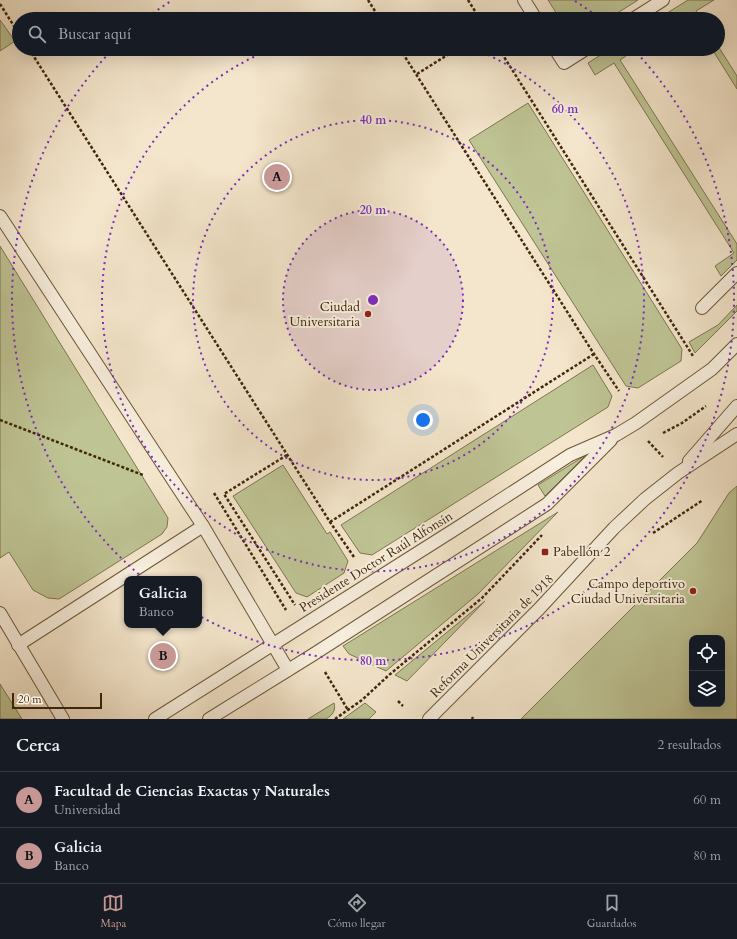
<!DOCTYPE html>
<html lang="es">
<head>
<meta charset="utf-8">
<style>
  :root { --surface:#171b24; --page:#242831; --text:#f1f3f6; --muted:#9ea1a6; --line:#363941; --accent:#c59692 }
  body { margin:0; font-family:Cardo,serif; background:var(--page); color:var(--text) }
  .controls { position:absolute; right:12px; bottom:12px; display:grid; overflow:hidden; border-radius:8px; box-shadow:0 4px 16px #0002 }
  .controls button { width:36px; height:36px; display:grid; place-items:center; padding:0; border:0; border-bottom:1px solid var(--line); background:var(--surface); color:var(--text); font:20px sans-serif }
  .scale { position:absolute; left:12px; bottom:10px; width:90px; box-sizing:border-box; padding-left:4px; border:2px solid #3f2709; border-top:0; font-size:11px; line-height:14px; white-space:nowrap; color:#3f2709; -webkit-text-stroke:3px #f8efde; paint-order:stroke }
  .you { position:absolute; left:423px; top:420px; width:14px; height:14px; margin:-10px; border:3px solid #fff; border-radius:50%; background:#1a73e8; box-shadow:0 0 0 6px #1a73e833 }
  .badge { display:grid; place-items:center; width:26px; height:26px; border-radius:50%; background:var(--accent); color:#111; font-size:13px; font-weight:700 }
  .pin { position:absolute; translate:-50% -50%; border:2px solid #fff; box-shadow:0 1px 4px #0006 }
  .popup { position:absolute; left:124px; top:576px; width:78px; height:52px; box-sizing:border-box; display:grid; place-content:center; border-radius:8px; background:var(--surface); filter:drop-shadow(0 1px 3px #0005); font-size:13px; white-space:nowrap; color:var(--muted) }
  .popup b { font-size:15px; color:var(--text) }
  .popup::after { content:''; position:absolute; left:50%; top:100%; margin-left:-8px; border:8px solid transparent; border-top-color:var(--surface) }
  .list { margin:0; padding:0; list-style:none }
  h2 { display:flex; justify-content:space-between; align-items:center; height:52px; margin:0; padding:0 16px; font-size:17px }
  h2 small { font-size:13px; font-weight:400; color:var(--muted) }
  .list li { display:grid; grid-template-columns:26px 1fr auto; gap:12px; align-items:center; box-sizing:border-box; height:56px; padding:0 16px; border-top:1px solid var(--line) }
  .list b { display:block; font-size:15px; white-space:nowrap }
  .list p { margin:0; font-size:13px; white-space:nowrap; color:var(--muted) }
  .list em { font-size:13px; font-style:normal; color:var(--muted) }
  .icon { flex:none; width:22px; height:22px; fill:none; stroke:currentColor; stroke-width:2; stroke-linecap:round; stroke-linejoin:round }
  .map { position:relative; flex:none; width:737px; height:719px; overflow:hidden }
  .search { position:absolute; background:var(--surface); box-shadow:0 4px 16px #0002; left:12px; right:12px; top:12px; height:44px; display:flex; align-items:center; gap:10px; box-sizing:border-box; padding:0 14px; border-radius:22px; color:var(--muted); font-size:15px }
  .sheet { height:164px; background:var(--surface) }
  nav { display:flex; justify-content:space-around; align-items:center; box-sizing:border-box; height:56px; border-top:1px solid var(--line); background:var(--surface); font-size:11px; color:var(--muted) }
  nav a { display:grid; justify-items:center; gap:2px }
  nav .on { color:var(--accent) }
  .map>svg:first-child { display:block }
  .green { fill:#bfc495; stroke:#7f764f; fill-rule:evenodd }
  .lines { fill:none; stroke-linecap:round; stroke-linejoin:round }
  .lane-casing { stroke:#6c573a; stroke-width:14 }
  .path { stroke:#3f2709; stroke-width:2.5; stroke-dasharray:3 2; stroke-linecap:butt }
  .lane { stroke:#f8efde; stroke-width:12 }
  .ring { fill:none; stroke:#7b2cbf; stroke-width:2; stroke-dasharray:2 4 }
  .poi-dot { fill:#8f2418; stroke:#f8efde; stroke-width:1.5 }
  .labels { text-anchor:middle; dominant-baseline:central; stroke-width:4; stroke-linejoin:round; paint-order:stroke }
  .poi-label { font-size:13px; fill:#3f2709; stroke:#f8efde; text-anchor:end }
  .street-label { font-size:13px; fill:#3f2709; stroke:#f8efde }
  .centre { fill:#7b2cbf; stroke:#f8efde; stroke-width:2 }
  .ring-label { font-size:12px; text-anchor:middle; font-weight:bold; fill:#7b2cbf; stroke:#f8efde; stroke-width:4; stroke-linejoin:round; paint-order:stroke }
</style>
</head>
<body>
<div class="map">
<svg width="737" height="719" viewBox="0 0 737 719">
  <rect width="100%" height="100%" fill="#f4e6cc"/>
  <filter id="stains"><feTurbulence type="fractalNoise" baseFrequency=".005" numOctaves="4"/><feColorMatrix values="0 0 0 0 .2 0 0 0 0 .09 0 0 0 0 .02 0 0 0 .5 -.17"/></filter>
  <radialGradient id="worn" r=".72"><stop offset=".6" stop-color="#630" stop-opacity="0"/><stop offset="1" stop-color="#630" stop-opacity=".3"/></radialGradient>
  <g class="green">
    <polygon points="548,0 638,0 608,19 560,19"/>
    <polygon points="688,0 714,0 696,11 701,19 693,19 690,15 684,19 667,19 664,15"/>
    <polygon points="0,20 15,41 0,51"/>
    <polygon points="718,46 737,76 737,89 712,49 718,49"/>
    <polygon points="610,49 636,49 620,60 737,244 737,260 721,276 715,266 734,253 614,63 595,75 588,63"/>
    <polygon points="528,103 682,349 681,361 638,388 626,386 469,140"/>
    <polygon points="0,246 168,518 167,527 162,534 59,599 48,598 33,590 9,552 0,558"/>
    <polygon points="737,305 737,311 695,353 689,342 718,325"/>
    <polygon points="593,365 612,396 608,407 372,555 360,553 341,525"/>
    <polygon points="586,455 545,496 538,485"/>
    <polygon points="283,465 327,534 330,532 348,561 344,573 307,597 296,593 233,496"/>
    <path d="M 737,486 L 737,719 L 521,719 L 697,543 L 729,493 ZM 692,638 L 722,638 L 722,704 L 692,704 Z"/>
    <polygon points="558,512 478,594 386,671 349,654 343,646"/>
    <polygon points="485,601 407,681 395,675"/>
    <polygon points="0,684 22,719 0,719"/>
    <path d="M 334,703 C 336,710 333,715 326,719 L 308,719 Z"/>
    <polygon points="365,703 376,712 369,719 343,719"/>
  </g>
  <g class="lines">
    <defs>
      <g id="lane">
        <polyline points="524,0 536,19"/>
        <polyline points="633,19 663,0"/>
        <polyline points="555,49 564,63 586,49"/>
        <polyline points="0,216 203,526 288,670"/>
        <polyline points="702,308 737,273"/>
        <polyline points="689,461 737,406"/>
        <polyline points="0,613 63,719"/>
        <polyline points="18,645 203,526"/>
        <polyline points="155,719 457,528 570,455 616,435 636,423 712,369 737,344"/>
        <polyline points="209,719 314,654 547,504 611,440"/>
        <polyline points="429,719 539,609 614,528 645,499 678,473 737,434"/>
      </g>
    </defs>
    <use href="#lane" class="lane-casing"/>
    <g class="path">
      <polyline points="368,0 380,19"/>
      <polyline points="468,0 480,19"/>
      <polyline points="0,4 19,34"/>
      <polyline points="29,49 330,522 354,557"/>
      <polyline points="400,49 594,354 619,391"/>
      <polyline points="499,49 693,356"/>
      <polyline points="417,74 457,49"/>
      <polyline points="0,420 143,475"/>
      <polyline points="663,433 682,423 706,406"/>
      <polyline points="648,441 663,457"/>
      <polyline points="287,455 224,494 295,605"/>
      <polyline points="214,493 286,610"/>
      <polyline points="330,522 594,354"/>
      <polyline points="653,533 703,500"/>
      <polyline points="325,672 348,710"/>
      <polyline points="398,701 403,706"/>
      <polyline points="335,719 362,700 389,675 482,598 542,535"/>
      <polyline points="472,719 473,717"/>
    </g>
    <use href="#lane" class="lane"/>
  </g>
  <circle cx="373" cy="300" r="90" fill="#7b2cbf" fill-opacity=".12"/>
  <g class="ring">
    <circle cx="373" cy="300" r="90"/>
    <circle cx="373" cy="300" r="180"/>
    <path d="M477 50A271 271 0 1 1 269 50"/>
    <path d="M148 17A361 361 0 0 1 171 1M575 1A361 361 0 0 1 598 17M633 49A361 361 0 1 1 113 49"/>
  </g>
  <g class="poi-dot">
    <circle cx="368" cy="314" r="4"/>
    <rect x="541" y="548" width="8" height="8" rx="2"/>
    <circle cx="693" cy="591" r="4"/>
  </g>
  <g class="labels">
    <g class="poi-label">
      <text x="360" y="307">Ciudad<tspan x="360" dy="15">Universitaria</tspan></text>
      <text x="553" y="552" text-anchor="start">Pabellón 2</text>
      <text x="685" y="584">Campo deportivo<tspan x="685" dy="15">Ciudad Universitaria</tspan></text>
    </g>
    <g class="street-label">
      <text transform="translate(376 562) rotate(-32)">Presidente Doctor Raúl Alfonsín</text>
      <text transform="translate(492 636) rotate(-45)">Reforma Universitaria de 1918</text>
    </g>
  </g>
  <circle cx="373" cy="300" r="6" class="centre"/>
  <g class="ring-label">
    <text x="565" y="113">60 m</text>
    <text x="373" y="124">40 m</text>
    <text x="373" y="214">20 m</text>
    <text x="373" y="665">80 m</text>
  </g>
  <rect width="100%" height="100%" filter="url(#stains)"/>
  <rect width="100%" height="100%" fill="url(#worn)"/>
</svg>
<div class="controls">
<button><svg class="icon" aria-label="locate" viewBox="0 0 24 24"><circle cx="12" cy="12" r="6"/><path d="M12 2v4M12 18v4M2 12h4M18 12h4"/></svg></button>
<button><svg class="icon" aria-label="layers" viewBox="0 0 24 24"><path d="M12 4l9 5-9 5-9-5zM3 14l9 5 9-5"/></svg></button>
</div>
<div class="scale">20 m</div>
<div class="you"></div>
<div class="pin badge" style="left:277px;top:177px">A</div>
<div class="pin badge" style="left:163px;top:656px">B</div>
<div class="popup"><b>Galicia</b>Banco</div>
<div class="search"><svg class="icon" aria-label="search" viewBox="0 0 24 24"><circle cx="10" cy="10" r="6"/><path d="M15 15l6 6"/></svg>Buscar aquí</div>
</div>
<section class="sheet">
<h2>Cerca<small>2 resultados</small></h2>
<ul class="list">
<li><span class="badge">A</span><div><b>Facultad de Ciencias Exactas y Naturales</b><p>Universidad</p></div><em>60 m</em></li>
<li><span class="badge">B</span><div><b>Galicia</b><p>Banco</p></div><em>80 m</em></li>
</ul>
</section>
<nav>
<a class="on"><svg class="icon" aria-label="map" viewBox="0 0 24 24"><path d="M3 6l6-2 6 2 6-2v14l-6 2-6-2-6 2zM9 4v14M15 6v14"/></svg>Mapa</a>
<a><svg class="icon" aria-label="directions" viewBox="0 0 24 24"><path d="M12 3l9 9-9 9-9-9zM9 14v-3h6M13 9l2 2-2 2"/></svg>Cómo llegar</a>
<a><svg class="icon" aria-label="saved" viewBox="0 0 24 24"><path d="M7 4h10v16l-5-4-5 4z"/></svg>Guardados</a>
</nav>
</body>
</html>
